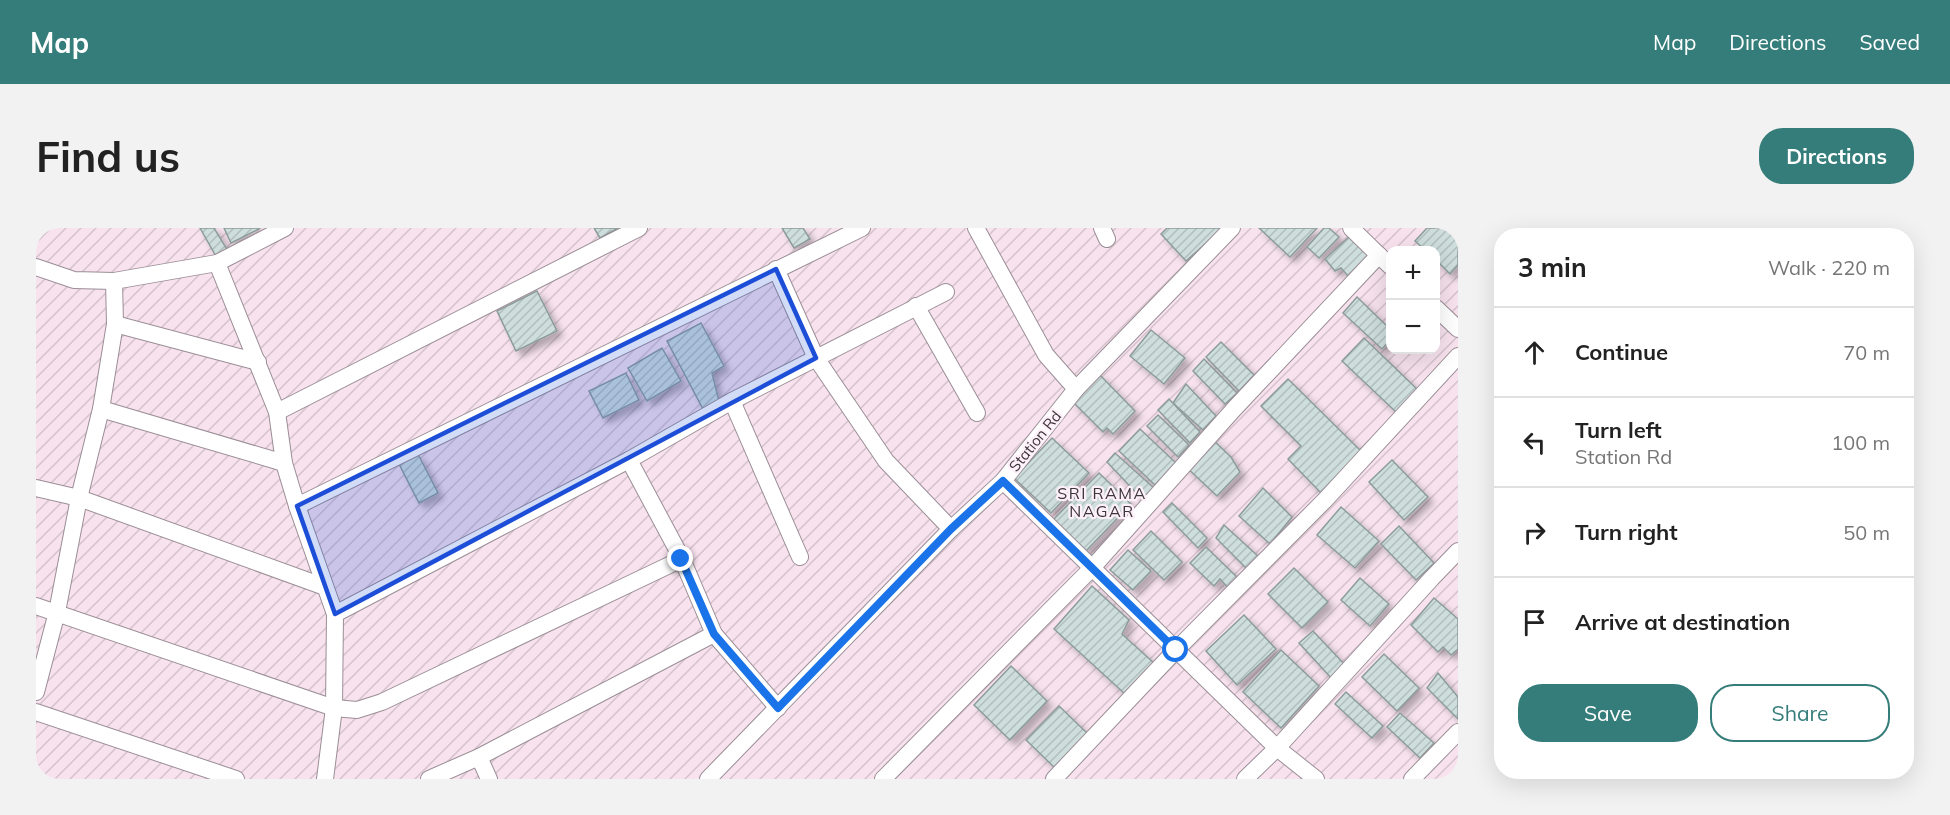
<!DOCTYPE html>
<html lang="en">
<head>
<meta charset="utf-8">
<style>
  :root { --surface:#fff; --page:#f2f2f2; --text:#222; --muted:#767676; --line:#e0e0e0; --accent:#357d7a }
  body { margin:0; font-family:Mulish,sans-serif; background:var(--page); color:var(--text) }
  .controls { position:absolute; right:18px; top:18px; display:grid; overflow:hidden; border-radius:12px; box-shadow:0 6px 24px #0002 }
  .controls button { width:54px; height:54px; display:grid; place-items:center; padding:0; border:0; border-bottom:2px solid var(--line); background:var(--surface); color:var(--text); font:30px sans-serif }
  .stop { position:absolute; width:18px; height:18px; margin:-14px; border:4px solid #1a73e8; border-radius:50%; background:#fff }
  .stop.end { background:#1a73e8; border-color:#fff; box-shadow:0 2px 6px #0008 }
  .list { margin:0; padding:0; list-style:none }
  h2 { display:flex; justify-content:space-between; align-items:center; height:78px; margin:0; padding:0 24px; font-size:26px }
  h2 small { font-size:20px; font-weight:400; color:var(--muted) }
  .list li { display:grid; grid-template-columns:39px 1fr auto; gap:18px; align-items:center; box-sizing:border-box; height:90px; padding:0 24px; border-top:2px solid var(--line) }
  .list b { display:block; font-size:22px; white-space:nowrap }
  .list p { margin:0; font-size:20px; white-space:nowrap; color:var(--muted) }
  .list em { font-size:20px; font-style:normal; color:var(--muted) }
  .actions { display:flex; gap:12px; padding:18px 24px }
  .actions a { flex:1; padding:14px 0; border:2px solid var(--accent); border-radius:24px; text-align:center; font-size:21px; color:var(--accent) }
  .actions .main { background:var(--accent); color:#fff }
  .icon { flex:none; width:33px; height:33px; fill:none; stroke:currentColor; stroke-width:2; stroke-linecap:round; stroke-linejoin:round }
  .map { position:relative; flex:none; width:1422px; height:551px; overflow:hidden; border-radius:24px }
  header { display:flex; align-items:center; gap:36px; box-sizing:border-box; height:84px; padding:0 30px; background:var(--accent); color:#fff }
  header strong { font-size:28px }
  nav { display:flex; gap:33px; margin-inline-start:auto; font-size:21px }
  .intro { display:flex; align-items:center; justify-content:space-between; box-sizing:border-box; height:144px; padding:0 36px }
  h1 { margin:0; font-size:42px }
  .button { padding:15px 27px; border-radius:24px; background:var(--accent); color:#fff; font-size:21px; font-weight:700 }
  main { display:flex; gap:36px; padding:0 36px }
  aside { flex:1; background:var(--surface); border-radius:24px; box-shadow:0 6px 24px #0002 }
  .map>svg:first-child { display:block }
  .industrial { fill:url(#industrial-furrows); fill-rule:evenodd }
  .building { fill:url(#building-hatch); stroke:#8c9c9b; stroke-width:1.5; filter:url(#shadow) }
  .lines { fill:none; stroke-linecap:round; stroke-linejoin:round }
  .street-casing { stroke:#9b8e96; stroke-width:18 }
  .street { stroke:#fff; stroke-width:16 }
  .route { stroke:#1a73e8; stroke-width:8 }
  .marked { fill:#1d4ed8; fill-opacity:0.2; stroke:#1d4ed8; stroke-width:4.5; stroke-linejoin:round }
  .labels { text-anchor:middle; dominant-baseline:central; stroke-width:4.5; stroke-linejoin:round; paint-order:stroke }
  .street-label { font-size:15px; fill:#3c373a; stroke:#fef0f8 }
  .neighbourhood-label { font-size:16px; letter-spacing:1.5px; fill:#3c373a; stroke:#fef0f8 }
</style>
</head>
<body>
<header>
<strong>Map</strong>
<nav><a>Map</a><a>Directions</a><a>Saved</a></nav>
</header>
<div class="intro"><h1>Find us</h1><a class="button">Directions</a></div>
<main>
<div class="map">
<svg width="1422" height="551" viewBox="0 0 1422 551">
  <defs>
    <pattern id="industrial-furrows" width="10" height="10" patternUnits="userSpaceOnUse" patternTransform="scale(1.5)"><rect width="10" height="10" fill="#f7e2ee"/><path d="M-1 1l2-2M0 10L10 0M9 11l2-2" fill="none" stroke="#d5c2cd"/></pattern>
    <pattern id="building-hatch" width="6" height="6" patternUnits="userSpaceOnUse" patternTransform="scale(1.5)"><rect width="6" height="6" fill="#cddedd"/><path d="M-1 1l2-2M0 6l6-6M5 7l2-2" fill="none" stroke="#b1bfbe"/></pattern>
    <filter id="shadow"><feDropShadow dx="5.5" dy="5.5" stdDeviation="3" flood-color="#0004"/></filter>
  </defs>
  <rect width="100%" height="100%" fill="#fef0f8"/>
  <path class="industrial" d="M 0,0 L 1422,0 L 1422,551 L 0,551 ZM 1354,22 L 1400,22 L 1400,122 L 1354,122 Z"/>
  <g class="building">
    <polygon points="164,0 178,0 192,23 181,30"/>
    <polygon points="188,0 223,0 223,1 195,15"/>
    <polygon points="558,0 582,0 564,10"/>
    <polygon points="746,0 767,0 774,11 758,20"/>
    <polygon points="1131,0 1187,0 1150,33 1125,6"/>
    <polygon points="1223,0 1281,0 1254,29"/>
    <polygon points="1288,0 1293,0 1303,9 1283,30 1271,19"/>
    <polygon points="1391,0 1422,0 1422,37 1414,46 1400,32 1400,22 1389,22 1379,13"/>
    <polygon points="1314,8 1333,28 1312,48 1305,40 1299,43 1289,31"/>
    <polygon points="501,63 521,103 480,123 461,83"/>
    <polygon points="1321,69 1354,101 1354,112 1346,121 1307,85"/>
    <polygon points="665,95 688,138 676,145 683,173 667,181 631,113"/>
    <polygon points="1115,102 1149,130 1128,156 1094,128"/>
    <polygon points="1328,110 1381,161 1360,184 1306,133"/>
    <polygon points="1185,114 1218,147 1203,163 1170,129"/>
    <polygon points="626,120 645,153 611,173 592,140"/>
    <polygon points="1168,131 1201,165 1189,176 1157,143"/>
    <polygon points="590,145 603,172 567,190 553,163"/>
    <polygon points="1063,146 1099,183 1077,206 1071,200 1067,204 1036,173"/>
    <polygon points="1252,151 1326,224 1285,265 1252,231 1265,218 1225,178"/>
    <polygon points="1150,156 1180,188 1167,202 1137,175"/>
    <polygon points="1133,171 1164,204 1154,215 1122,182"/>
    <polygon points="1122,187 1153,217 1142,229 1111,198"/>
    <polygon points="1104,201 1140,235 1119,257 1083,223"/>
    <polygon points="1174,209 1195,229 1204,244 1181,268 1148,237"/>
    <polygon points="1016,210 1053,245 1015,285 978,250"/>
    <polygon points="1079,225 1119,261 1107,272 1071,234"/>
    <polygon points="382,226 402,265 383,275 363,236"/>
    <polygon points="1356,232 1392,269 1368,292 1333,254"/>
    <polygon points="1063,245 1095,276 1050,323 1017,292"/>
    <polygon points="1227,260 1256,289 1234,316 1203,288"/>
    <polygon points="1136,275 1171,310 1162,320 1127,284"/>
    <polygon points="1305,279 1343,313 1319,340 1281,307"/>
    <polygon points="1188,297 1223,329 1210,340 1180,310"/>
    <polygon points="1363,298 1398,335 1380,352 1345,316"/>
    <polygon points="1115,303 1146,334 1128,352 1097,322"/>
    <polygon points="1170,319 1204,352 1194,362 1184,351 1178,358 1154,335"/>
    <polygon points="1092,322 1115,343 1097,362 1074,342"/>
    <polygon points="1258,340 1292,374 1266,400 1232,366"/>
    <polygon points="1324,350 1353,376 1334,398 1305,372"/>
    <polygon points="1056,358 1093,392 1086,406 1118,435 1089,466 1018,401"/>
    <polygon points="1398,370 1422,391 1422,421 1415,427 1407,419 1402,424 1375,397"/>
    <polygon points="1208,387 1240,421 1201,457 1170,423"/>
    <polygon points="1277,403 1311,439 1297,452 1263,415"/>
    <polygon points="1245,422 1283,458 1245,500 1207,464"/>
    <polygon points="1348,426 1383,460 1361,483 1326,449"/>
    <polygon points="975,438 1011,473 974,512 938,477"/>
    <polygon points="1402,445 1422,469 1422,491 1391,460"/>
    <polygon points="1310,464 1347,498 1336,510 1299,476"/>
    <polygon points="1023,478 1051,505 1019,540 990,512"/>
    <polygon points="1364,485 1398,515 1384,530 1351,499"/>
  </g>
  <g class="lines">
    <defs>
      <g id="street">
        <polyline points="940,0 1010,127 1040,161"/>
        <polyline points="1066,0 1071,11"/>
        <polyline points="1315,0 1354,38"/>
        <polyline points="181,35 241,184 248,235 261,278 299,386 298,480 289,551"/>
        <polyline points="0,39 38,52 78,53 181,35 249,0"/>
        <polyline points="740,41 780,130 850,233 915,301"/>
        <polyline points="880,78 941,185"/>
        <polyline points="1400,80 1422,101"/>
        <polyline points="79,96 222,134"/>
        <polyline points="696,173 764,329"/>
        <polyline points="65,181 248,235"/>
        <polyline points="241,184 603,0"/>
        <polyline points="593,232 646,331 678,406 742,480"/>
        <polyline points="967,253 1241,520 1280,551"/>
        <polyline points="0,260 43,270 289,359"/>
        <polyline points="261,278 826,0"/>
        <polyline points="0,378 298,480 321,482 346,474 646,331"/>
        <polyline points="299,386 593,232 696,173 910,64"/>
        <polyline points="0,464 21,384 43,270 65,181 79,96 78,53"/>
        <polyline points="0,484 200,551"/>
        <polyline points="443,529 453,551"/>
        <polyline points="393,551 443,529 678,406"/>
        <polyline points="672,551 915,301 967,253 1040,161 1196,0"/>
        <polyline points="847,551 1056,340 1198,181 1343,27"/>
        <polyline points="1018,551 1140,422 1290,271 1422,128"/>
        <polyline points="1209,551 1241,520 1396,350 1422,323"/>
        <polyline points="1376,551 1422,504"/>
      </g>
    </defs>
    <use href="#street" class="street-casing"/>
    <use href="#street" class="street"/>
  </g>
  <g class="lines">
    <polyline class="route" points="645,331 678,406 742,480 915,301 967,253 1140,422"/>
  </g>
  <path class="marked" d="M 740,41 L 780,130 L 299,386 L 261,278 Z"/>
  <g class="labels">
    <g class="street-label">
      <text transform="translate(999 213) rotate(-51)">Station Rd</text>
    </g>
    <g class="neighbourhood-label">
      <text x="1066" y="265">SRI RAMA<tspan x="1066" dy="18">NAGAR</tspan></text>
    </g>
  </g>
</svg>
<div class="controls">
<button>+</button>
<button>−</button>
</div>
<div class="stop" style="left:1140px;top:422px"></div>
<div class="stop end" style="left:645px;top:331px"></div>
</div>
<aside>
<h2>3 min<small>Walk · 220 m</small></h2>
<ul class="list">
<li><svg class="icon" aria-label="ahead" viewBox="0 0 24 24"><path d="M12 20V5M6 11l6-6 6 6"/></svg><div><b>Continue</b></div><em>70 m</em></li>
<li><svg class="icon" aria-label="left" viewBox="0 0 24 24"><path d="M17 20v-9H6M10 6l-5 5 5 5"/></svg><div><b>Turn left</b><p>Station Rd</p></div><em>100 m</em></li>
<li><svg class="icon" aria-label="right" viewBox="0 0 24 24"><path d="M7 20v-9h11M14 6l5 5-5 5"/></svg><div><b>Turn right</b></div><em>50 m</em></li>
<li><svg class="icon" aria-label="arrive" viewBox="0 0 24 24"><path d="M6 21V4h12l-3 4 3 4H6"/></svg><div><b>Arrive at destination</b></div></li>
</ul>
<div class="actions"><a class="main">Save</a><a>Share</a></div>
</aside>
</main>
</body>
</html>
